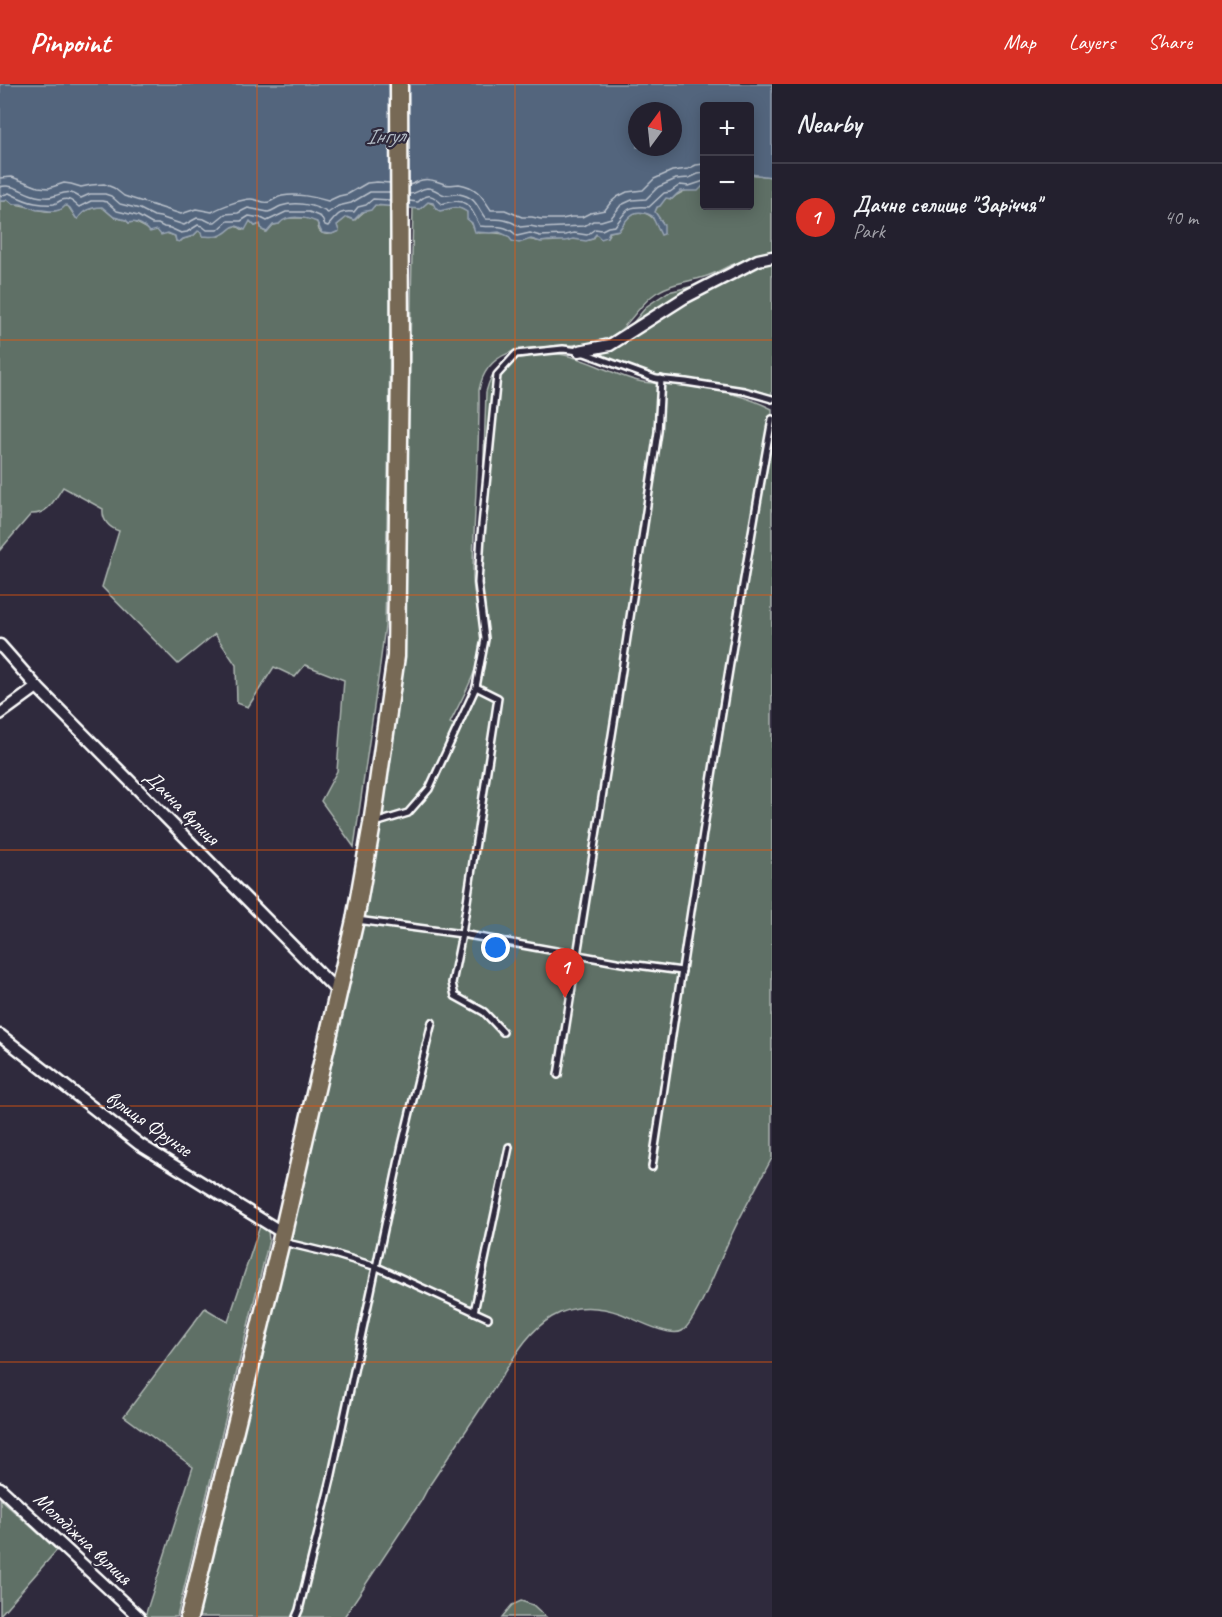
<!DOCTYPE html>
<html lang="en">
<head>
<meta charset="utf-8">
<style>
  :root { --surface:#23202e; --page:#2f2d3a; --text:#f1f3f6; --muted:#a3a3aa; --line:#403e4a; --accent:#d93025 }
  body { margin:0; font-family:Caveat,sans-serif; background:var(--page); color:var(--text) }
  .controls { position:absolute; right:18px; top:18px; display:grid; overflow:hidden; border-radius:6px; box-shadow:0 3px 15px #0003 }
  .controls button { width:54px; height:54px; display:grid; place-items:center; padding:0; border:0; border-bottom:2px solid var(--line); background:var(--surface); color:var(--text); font:30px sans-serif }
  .compass { position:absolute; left:628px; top:18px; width:54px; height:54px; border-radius:50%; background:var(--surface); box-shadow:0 3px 15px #0003; rotate:15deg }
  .you { position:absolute; left:496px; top:864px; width:21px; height:21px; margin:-15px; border:4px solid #fff; border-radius:50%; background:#1a73e8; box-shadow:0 0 0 9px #1a73e833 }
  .badge { display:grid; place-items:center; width:39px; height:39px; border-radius:50%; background:var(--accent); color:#fff; font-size:20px; font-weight:700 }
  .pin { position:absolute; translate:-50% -50px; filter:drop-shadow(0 2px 3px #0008) }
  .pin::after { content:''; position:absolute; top:32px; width:21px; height:18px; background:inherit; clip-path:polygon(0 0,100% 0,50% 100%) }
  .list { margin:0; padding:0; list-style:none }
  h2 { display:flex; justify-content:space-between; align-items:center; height:78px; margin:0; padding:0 24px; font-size:26px }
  h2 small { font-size:20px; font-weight:400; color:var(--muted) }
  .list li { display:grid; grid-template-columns:39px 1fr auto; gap:18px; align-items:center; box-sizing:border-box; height:108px; padding:0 24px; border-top:2px solid var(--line) }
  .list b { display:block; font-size:22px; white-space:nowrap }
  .list p { margin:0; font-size:20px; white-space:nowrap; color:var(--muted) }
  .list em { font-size:20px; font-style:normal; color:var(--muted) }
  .map { position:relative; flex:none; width:772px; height:1533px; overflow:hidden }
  header { display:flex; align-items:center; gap:36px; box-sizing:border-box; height:84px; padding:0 30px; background:var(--accent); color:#fff }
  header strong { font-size:28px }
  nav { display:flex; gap:33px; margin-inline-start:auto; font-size:21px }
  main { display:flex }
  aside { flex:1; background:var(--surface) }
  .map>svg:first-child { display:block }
  .green { fill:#5e6f66; stroke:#aeb7b2; stroke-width:1.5 }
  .water { fill:#52657d; stroke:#97a3b1; stroke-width:1.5; fill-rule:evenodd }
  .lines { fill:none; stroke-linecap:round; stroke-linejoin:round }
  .shore { stroke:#bac1cb; stroke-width:1.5 }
  .service-casing { stroke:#fff; stroke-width:10 }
  .minor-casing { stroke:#fff; stroke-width:15 }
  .trunk-casing { stroke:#fff; stroke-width:21 }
  .service { stroke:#2f2a3d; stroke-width:5 }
  .minor { stroke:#2f2a3d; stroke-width:10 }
  .trunk { stroke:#776954; stroke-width:16 }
  .grid { fill:none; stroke:#e8590c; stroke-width:1.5; stroke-opacity:0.55 }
  .labels { text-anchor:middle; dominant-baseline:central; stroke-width:4.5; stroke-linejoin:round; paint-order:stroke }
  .street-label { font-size:21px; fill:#fff; stroke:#2f2a3d }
  .water-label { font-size:22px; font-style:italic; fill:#b1bac4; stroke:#2f2a3d }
</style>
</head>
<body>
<header>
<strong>Pinpoint</strong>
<nav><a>Map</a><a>Layers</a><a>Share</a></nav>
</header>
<main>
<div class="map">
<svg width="772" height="1533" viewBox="0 0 772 1533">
  <rect width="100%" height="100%" fill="#2f2a3d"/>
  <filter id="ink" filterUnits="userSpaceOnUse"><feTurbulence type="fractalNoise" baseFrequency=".0167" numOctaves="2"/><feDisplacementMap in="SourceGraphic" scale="12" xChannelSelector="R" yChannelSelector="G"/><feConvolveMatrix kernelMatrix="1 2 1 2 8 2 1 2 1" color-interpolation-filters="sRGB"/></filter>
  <g filter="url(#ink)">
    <g class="green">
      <path d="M 750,90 L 772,93 L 772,168 C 757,172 743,176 729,182 C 721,186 712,191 704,193 C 687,198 671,199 656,209 C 636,222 627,249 603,256 C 560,270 490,247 479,306 C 480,369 473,432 473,494 C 473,517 484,540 481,562 C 477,590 462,614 450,639 L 459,643 L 479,597 L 487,561 L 486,532 L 480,498 L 486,308 C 492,284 503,275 527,273 C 538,271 549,269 559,270 C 587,274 611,290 638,297 C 654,301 672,298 688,301 C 716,305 747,312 772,325 L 772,1074 C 759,1099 744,1124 732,1150 C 722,1170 697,1238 682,1247 C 670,1254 635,1235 622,1230 C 599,1222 574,1220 552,1233 C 526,1248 511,1279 495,1303 C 473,1336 451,1369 429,1402 L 421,1417 L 344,1533 L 195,1533 L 289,1146 L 404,542 L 413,124 L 420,125 L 428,118 L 447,126 C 454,122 460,122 467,128 C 468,136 473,142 478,149 C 499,147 516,153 537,157 C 548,159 563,156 574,155 C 581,154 586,157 593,155 L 596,150 L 600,153 L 607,153 L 610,148 L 619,146 C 622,143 624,136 628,133 C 636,125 649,128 655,137 L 661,138 L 655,128 L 656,125 C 658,122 663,117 666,114 L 672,115 C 681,106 693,105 704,101 L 704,122 L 750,122 Z"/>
      <path d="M 7,115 L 13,120 C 29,120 50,135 64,122 L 68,122 L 76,134 L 78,135 C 83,126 91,123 102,123 L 114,133 L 126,136 L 129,139 L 133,137 L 148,145 L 157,146 L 175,152 L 176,157 L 181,157 L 183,155 L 193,152 L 198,147 L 201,148 L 202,152 L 220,152 C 227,145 234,138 243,146 L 250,137 L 255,142 L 260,140 L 262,146 L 266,148 L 273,141 L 279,140 L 283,135 L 287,134 L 309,134 L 317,138 C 318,140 318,143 319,146 C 324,153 333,150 338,147 L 337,141 L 347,133 L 355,136 C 368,123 372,120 391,122 L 389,344 L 385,542 L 379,588 L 354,763 L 321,717 L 337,687 L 344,596 L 305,581 L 295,593 L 274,583 L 248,623 L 237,619 L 236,581 L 215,550 L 178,580 L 102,503 L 119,447 C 109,444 102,436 103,425 L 63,403 C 55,415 48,431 31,430 L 0,466 L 0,117 L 5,117 Z"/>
      <polygon points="772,174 772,318 766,315 715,301 687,295 639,292 599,276 571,269 621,253 647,222 668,208 707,199"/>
      <polygon points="260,1142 268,1147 269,1156 177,1533 147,1533 145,1532 193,1383 124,1332 205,1224 228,1238"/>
      <polygon points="0,1415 57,1466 0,1531"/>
      <polygon points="521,1517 533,1521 546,1533 502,1533 512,1521"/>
    </g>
    <path class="water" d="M 0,0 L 772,0 L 772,93 L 750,90 L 750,22 L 704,22 L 704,101 L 698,107 L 681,107 L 677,110 L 672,115 L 666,114 L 660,122 L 657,123 L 655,128 L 664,141 L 664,150 L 661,151 L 652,132 C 633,122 628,134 619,146 L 609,148 L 607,153 L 601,155 L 596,150 L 592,155 L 586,157 L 573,155 L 566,157 L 548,157 L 541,158 L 531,155 L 519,159 L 512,157 L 508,152 L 499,148 L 490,149 L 475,148 L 472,139 L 467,135 L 467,128 C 456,120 451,125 440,127 L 436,125 L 433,119 L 428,118 L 420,125 L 375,121 L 371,126 L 362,128 L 354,136 L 347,133 L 337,141 L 339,147 L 332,150 L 322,149 L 317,138 C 305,133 288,130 279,140 L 273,141 L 267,148 L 262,146 L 260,140 L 255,142 L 250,137 L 245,146 C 231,137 233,145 223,150 C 217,154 208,152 202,152 L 201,148 L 198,147 L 193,152 L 183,155 L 179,158 L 176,157 L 175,152 L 168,149 L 161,151 L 157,146 L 150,148 C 146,142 136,136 129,139 L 126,136 L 114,133 L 102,123 C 92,123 83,126 78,135 L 76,134 L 70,124 L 66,121 C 64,123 62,126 59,126 C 52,129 44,125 37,126 L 21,120 L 13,120 L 7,115 L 5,117 L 0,117 ZM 637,27 L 673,27 L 673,63 L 637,63 Z"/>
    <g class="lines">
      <g class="shore">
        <path d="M 0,94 L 12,93 L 38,103 L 49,104 L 64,99 L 71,100 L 81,103 L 91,101 L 104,100 L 114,104 L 124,112 L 181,130 L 196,125 L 212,128 C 220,123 242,115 251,115 C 257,115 264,120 269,118 C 274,116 277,113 282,112 C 298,109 313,113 328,117 L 339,112 L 348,110 L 367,99 L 377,98 L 390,99"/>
        <path d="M 409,101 C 414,100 417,97 422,96 C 431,94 437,98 445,100 C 449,102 454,100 459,100 C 477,103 482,112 491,126 L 505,126 L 522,133 L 532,133 L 541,135 L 562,135 L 571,133 L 582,133 L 590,129 L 605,126 L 611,118 L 617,113 L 627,108 L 643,106 L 654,95 L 672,87 L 688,85 L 696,81 L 704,80"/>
        <path d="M 0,103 C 13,99 23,109 36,112 C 40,113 50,114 54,112 C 67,108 68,106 81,114 L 90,110 L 105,110 L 111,112 L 120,120 L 140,125 L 154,132 L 160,133 L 184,141 L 197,134 L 204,135 L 210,138 L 215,138 L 225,130 L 238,129 L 248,124 L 268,128 C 273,127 276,124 281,122 C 297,117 315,121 328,129 L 338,122 L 351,119 L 370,108 L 390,108"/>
        <path d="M 409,110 C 417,110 419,105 427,104 C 436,104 439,110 445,111 C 449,112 454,109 459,110 C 477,113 477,124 486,135 C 500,135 509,135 520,143 L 530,142 L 540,144 L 584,142 L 593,137 L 601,137 L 611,134 L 621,121 L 632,116 L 646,115 L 658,103 L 676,95 L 689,94 L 698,90 L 704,89"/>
        <path d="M 0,112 L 9,109 C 15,112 28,118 35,119 C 41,120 48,121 54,120 C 57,119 59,117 62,116 C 69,113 74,119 79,123 L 91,117 L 102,117 L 107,118 L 117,127 L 138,132 L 152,140 L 158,140 L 164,143 L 170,144 L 181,149 L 187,148 L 198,141 L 202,142 L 207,146 L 218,146 L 228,137 L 241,137 L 249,132 L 261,134 L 267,137 L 286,128 L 309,128 L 321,133 L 325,141 L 328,142 C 337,132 338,126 354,128 L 358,123 L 366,121 L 373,115 L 390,116"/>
        <path d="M 409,117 L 418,118 C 428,108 433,111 442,120 C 467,112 470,122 480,142 C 496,144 505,139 517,152 L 530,149 L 540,152 L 565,151 L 574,149 L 587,151 L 595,145 L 602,146 L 608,143 L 615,142 C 627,126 627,121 649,123 L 664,109 L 670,108 L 680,101 L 689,102 L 704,97"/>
      </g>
      <defs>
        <g id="service">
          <polyline points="476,603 498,614 462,850 452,899 455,912 484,928 503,948"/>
          <polyline points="375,739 408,729 429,705 476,603 485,555 478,499 481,451 497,291 516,270 563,265 579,267 656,295 686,298 744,307 772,315"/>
          <polyline points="357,836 462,850 622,879 682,887"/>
          <polyline points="558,991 616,626 658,348 661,295"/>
          <path d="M 652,1083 C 690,833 727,583 772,335"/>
          <polyline points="283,1158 337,1171 377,1183 488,1234"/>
          <polyline points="474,1228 509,1063"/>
          <polyline points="296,1533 299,1526 331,1395 402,1061 432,938"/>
        </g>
        <g id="minor">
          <polyline points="579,267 610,261 684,214 758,176 772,173"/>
          <polyline points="0,561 37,603 339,909"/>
          <polyline points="0,630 37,603"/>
          <polyline points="0,951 139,1060 283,1149"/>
          <polyline points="0,1404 139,1533"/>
        </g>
        <polyline id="trunk" points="189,1533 281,1157 355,836 372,740 396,572 400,282 399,0"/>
      </defs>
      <use href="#service" class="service-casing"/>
      <use href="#minor" class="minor-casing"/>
      <use href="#trunk" class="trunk-casing"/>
      <use href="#service" class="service"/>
      <use href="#minor" class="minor"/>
      <use href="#trunk" class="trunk"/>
    </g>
  </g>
  <path class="grid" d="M 257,0 L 257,1533M 515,0 L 515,1533M 0,256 L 772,256M 0,511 L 772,511M 0,766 L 772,766M 0,1022 L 772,1022M 0,1278 L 772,1278"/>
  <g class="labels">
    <g class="street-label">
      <text transform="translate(182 723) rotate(45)">Дачна вулиця</text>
      <text transform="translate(149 1039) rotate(35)">вулиця Фрунзе</text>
      <text transform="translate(83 1454) rotate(43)">Молодіжна вулиця</text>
    </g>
    <g class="water-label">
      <text transform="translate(385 52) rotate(-2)">Інгул</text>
    </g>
  </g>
</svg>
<div class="controls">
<button>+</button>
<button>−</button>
</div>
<svg class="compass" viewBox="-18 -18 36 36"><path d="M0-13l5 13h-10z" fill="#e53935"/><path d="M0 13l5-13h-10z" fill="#a3a3aa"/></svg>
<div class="you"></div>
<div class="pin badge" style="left:565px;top:914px">1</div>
</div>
<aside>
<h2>Nearby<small></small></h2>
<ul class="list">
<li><span class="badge">1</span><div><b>Дачне селище &quot;Заріччя&quot;</b><p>Park</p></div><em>40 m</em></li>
</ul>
</aside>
</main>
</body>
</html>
